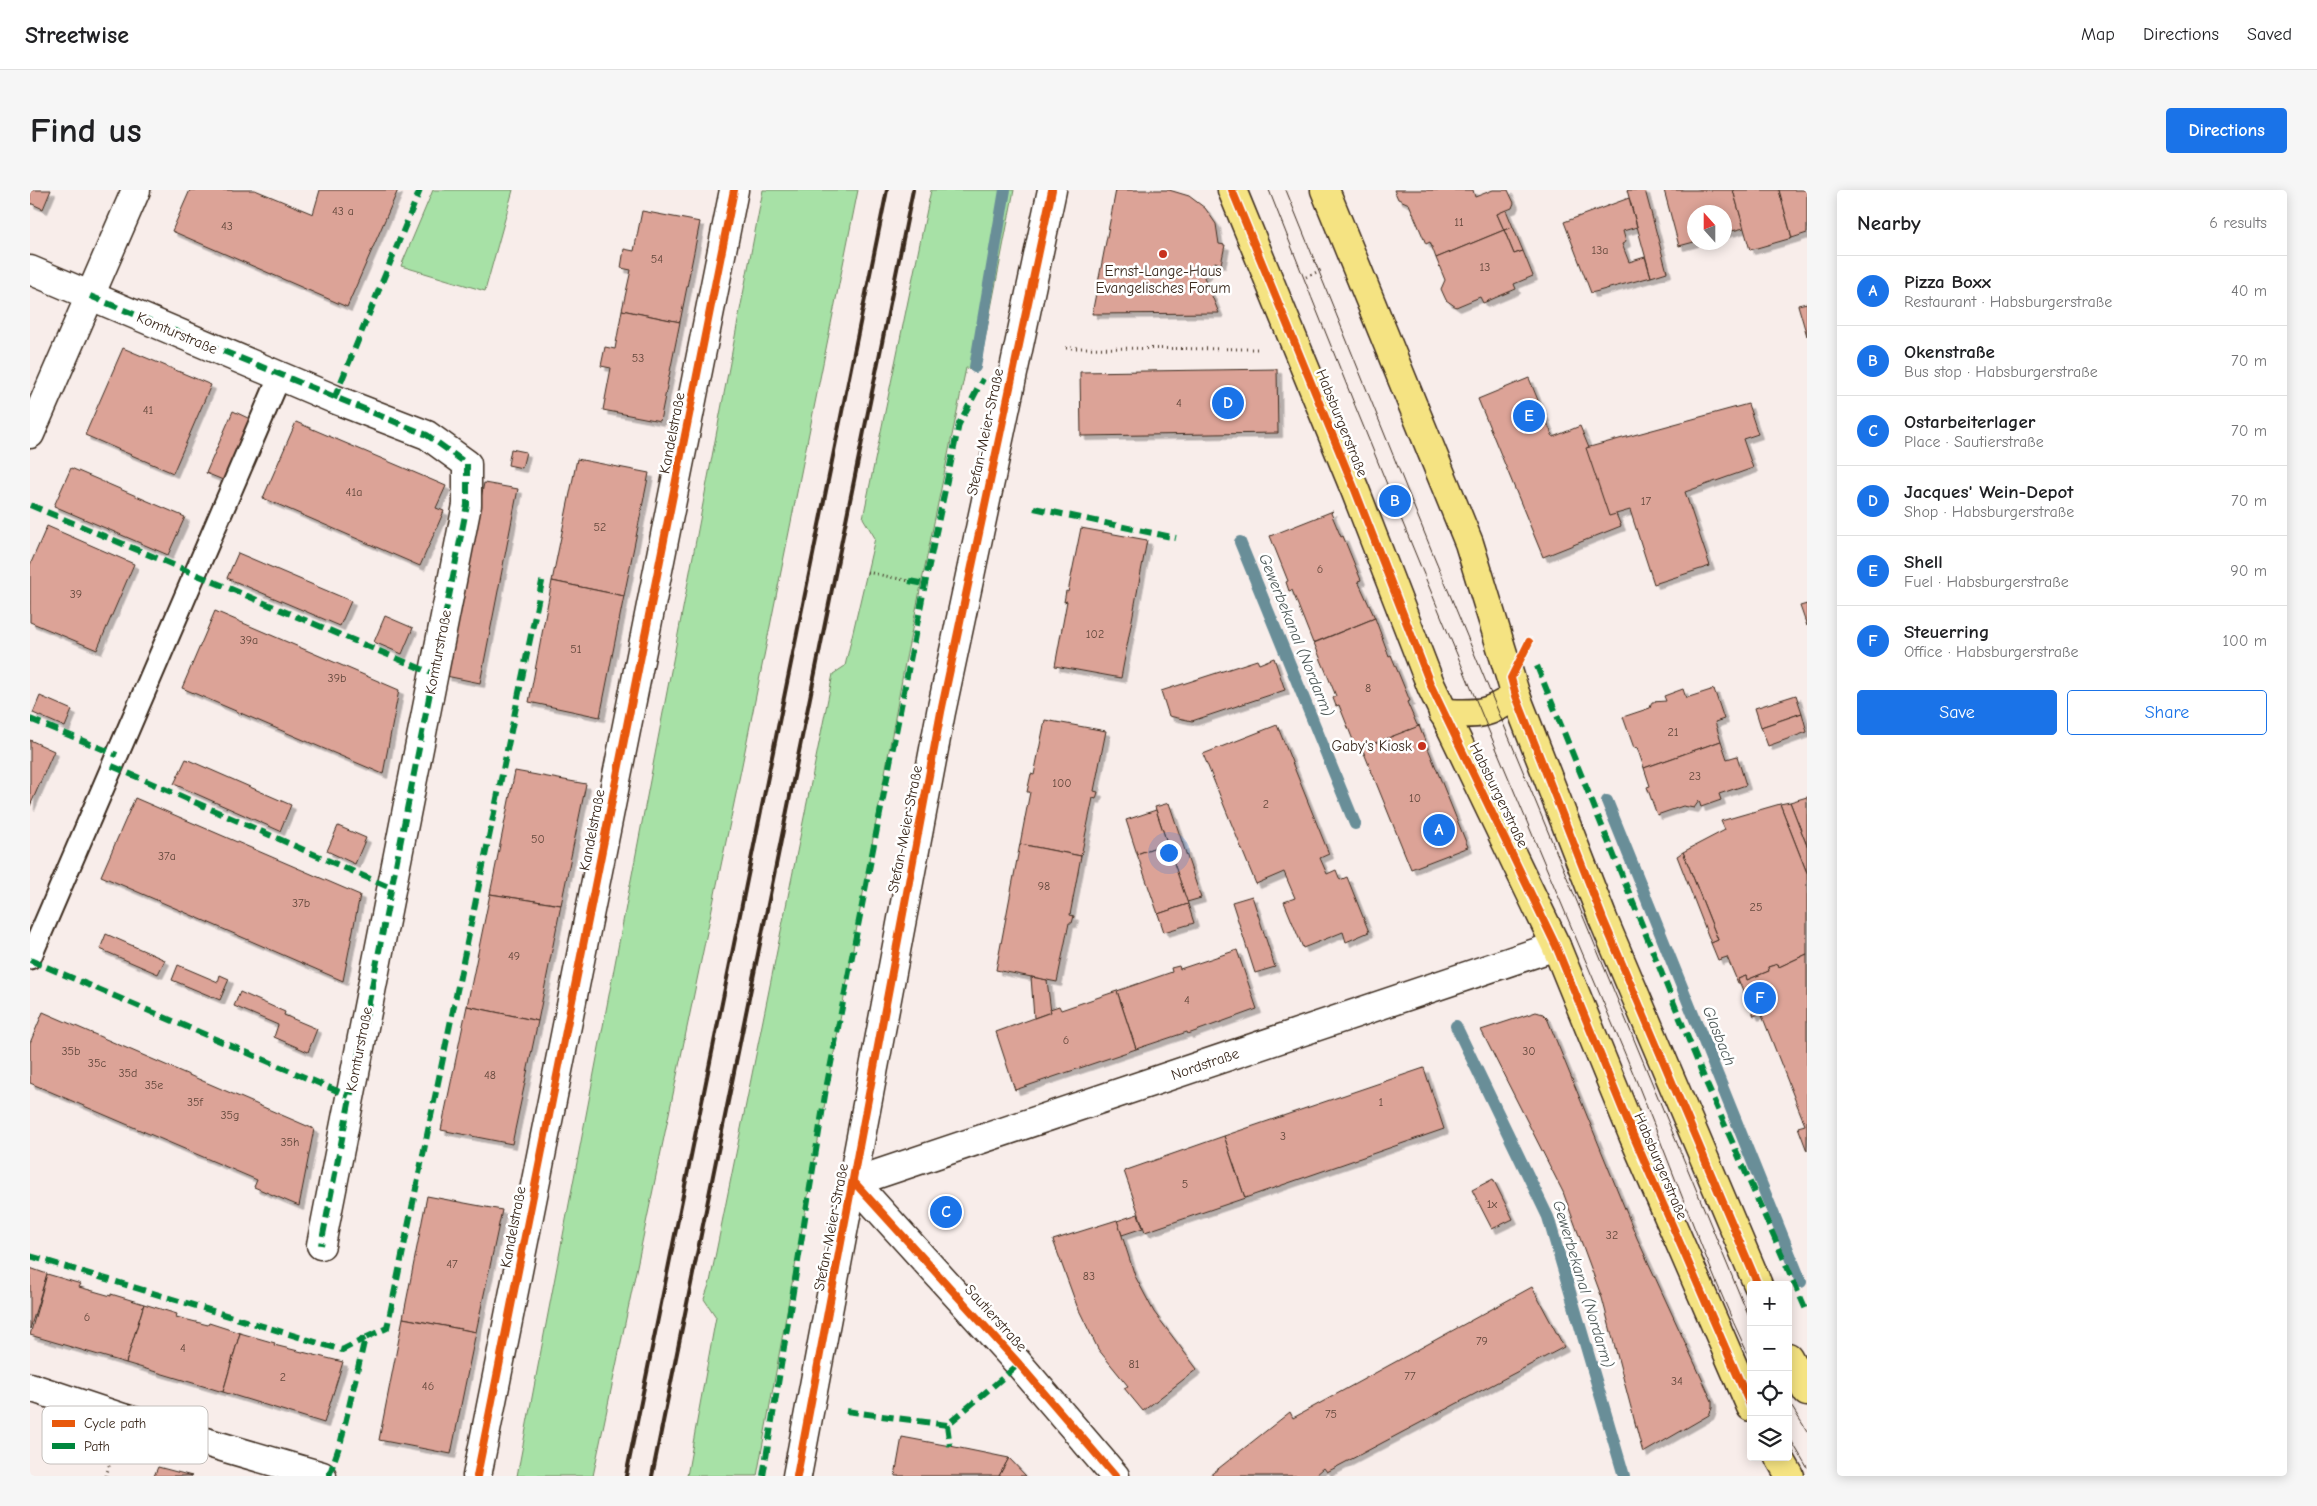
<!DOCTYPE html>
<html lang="en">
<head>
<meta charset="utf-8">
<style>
  :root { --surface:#fff; --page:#f6f6f6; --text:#202124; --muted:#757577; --line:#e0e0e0; --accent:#1a73e8 }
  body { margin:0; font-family:"Comic Neue",sans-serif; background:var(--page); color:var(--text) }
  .controls { position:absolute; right:15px; bottom:15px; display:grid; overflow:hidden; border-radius:5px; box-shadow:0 2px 12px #0003 }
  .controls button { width:45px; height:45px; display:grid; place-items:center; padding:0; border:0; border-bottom:1px solid var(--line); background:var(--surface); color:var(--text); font:25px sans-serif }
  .compass { position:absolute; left:1657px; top:15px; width:45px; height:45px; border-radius:50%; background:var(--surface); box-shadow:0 2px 12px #0003; rotate:339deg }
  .you { position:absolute; left:1138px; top:662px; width:18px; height:18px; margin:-12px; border:4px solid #fff; border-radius:50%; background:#1a73e8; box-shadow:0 0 0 8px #1a73e833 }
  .badge { display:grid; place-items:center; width:32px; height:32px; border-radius:50%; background:var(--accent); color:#fff; font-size:16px; font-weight:700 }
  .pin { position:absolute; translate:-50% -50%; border:2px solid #fff; box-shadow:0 1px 5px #0006 }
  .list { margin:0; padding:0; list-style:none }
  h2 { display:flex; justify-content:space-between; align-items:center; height:65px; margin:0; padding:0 20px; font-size:21px }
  h2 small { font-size:16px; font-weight:400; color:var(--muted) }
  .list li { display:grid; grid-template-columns:32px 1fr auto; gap:15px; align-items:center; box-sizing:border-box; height:70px; padding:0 20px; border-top:1px solid var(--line) }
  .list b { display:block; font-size:19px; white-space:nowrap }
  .list p { margin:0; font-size:16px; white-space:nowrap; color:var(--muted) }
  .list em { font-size:16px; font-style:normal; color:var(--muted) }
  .actions { display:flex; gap:10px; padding:15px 20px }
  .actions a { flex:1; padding:11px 0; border:1px solid var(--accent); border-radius:5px; text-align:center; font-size:18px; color:var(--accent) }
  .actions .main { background:var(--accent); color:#fff }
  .icon { flex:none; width:28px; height:28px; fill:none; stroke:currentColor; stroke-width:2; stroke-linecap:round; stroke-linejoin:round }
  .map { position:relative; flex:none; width:1777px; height:1286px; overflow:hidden; border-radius:5px }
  header { display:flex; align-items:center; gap:30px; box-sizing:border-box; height:70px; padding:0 25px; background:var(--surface); border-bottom:1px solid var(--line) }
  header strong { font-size:24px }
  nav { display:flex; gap:28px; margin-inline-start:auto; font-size:18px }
  .intro { display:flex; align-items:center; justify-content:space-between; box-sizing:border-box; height:120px; padding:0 30px }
  h1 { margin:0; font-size:35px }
  .button { padding:12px 22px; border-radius:5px; background:var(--accent); color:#fff; font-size:18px; font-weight:700 }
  main { display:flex; gap:30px; padding:0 30px }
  aside { flex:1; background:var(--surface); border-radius:5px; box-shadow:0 2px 12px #0003 }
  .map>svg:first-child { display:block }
  .green { fill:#a7e1a6; stroke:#718662 }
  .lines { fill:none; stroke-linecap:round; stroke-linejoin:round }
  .stream { stroke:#698e98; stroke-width:12 }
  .building { fill:#dca397; stroke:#3b2a1e; filter:url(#shadow) }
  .service-casing { stroke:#3b2a1e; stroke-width:25 }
  .minor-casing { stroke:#3b2a1e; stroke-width:31 }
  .secondary-casing { stroke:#3b2a1e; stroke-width:31 }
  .primary-casing { stroke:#3b2a1e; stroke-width:31 }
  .path { stroke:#3b2a1e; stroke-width:3; stroke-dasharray:1 4; stroke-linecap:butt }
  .service { stroke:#fff; stroke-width:21 }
  .minor { stroke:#fff; stroke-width:28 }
  .secondary { stroke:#fff; stroke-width:28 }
  .primary { stroke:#f5e382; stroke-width:28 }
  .tram { stroke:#3b2a1e; stroke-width:1 }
  .rail { stroke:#3b2a1e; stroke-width:4 }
  .quiet { stroke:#00873e; stroke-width:6; stroke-dasharray:12 6; stroke-linecap:butt }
  .cycleway-casing { stroke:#fff; stroke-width:11 }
  .cycleway { stroke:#e8590c; stroke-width:8 }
  .poi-dot { fill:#c8321e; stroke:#fff; stroke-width:2 }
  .labels { text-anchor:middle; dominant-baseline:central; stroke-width:5; stroke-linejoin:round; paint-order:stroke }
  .number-label { font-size:12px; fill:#63483c }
  .poi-label { font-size:15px; fill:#3b2a1e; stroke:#fff }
  .street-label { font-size:15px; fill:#3b2a1e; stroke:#fff }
  .water-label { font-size:16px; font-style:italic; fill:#525c5b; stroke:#fff }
  .key { fill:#fff; stroke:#c4bfbc; stroke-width:1 }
  .key-label { font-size:14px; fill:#3b2a1e }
</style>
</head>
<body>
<header>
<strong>Streetwise</strong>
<nav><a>Map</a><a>Directions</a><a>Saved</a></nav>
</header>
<div class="intro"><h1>Find us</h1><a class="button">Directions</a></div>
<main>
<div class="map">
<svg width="1777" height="1286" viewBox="0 0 1777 1286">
  <defs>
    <filter id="shadow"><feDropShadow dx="4.5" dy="4.5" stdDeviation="0" flood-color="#0004"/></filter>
  </defs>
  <rect width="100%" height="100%" fill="#f8edea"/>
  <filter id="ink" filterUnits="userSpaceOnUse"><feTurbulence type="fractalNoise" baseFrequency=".02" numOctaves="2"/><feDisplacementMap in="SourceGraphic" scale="10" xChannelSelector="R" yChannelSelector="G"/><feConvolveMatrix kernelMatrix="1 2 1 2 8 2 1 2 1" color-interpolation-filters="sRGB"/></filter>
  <g filter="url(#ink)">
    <g class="green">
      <polygon points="403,0 483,0 455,101 371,76"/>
      <polygon points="733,0 828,0 711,580 563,1286 487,1286"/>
      <polygon points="901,0 984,0 949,180 936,178 875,473 727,1286 657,1286 686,1127 674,1109 680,1092 803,484 815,476 845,348 833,328"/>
    </g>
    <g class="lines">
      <g class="stream">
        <polyline points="945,177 975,0"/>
        <polyline points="1210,352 1325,634"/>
        <polyline points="1577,611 1771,1092"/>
        <polyline points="1426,836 1518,1027 1594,1286"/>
      </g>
    </g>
    <g class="building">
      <polygon points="0,0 21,0 13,19 0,13"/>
      <polygon points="160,0 225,0 283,24 290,0 368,0 317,117 142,41"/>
      <polygon points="1086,0 1139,0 1159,6 1175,18 1186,34 1189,54 1195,55 1191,74 1185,72 1174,87 1189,123 1062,124"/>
      <polygon points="1364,0 1443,0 1445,7 1463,0 1478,0 1484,13 1482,18 1467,24 1474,40 1406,68 1400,52 1396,54 1379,14 1368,9"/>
      <polygon points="1597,0 1615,0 1637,82 1621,87"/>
      <polygon points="1634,0 1703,0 1714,38 1694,43 1694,22 1664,22 1664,52 1649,56"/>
      <polygon points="1703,0 1749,0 1762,48 1720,60"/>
      <polygon points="1749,0 1777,0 1777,43 1762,48"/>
      <polygon points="1599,8 1607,37 1593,41 1596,52 1592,54 1599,72 1615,67 1621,87 1561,103 1534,32"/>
      <polygon points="1476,20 1483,37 1474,40 1467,24"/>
      <polygon points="612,21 670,32 650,132 592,120 601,80 591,78 594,59 604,61"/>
      <polygon points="1483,37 1493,61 1484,64 1474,40"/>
      <polygon points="1474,40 1484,64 1493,61 1503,86 1484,94 1486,99 1453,113 1450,107 1426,117 1416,110 1411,99 1415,90 1406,68"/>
      <polygon points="1777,113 1777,146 1768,115"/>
      <polygon points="592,120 650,132 630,231 573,220 581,178 571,176 575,157 585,159"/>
      <polygon points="93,158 181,195 143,283 55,245"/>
      <polygon points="1247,179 1248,243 1051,246 1050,182"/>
      <polygon points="1499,188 1523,247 1550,236 1591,336 1513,367 1448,209"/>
      <polygon points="1718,214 1728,244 1713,249 1723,278 1655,302 1680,376 1624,394 1600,320 1579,326 1556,258"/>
      <polygon points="203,221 220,229 193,290 176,283"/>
      <polygon points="266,232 416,296 406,318 414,321 390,376 233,308"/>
      <polygon points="481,259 496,262 492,278 478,275"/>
      <polygon points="547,269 619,283 594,406 522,391"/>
      <polygon points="41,278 155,327 138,365 24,316"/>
      <polygon points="454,293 488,299 450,493 416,486"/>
      <polygon points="1303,321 1301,323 1311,347 1313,346 1331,390 1328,391 1345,428 1283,453 1262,400 1259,401 1256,392 1258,391 1240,346"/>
      <polygon points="17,336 104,374 67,460 0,432 0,375"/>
      <polygon points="1051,338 1117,350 1091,488 1025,476 1037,411 1034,412 1036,401 1038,402"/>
      <polygon points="208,363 321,411 310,436 197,388"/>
      <polygon points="522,391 594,406 570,527 499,512"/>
      <polygon points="1777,414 1777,436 1770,416"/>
      <polygon points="185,421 369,500 353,584 152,498"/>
      <polygon points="355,426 383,438 372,464 344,452"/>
      <polygon points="1345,428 1359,466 1361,465 1380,511 1377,512 1387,535 1390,536 1327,560 1309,515 1306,516 1303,508 1306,506 1284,453"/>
      <polygon points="1244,468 1255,500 1162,531 1139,526 1131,501 1227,470 1229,474"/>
      <polygon points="1653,499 1656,508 1684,499 1694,529 1685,532 1691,551 1614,578 1607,557 1604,558 1593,527 1620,518 1622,512 1636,511 1634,506"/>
      <polygon points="1766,505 1772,523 1731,537 1725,518"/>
      <polygon points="10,506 42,520 35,537 3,523"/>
      <polygon points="1772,523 1777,542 1738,556 1731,537"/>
      <polygon points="1015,530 1076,541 1064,601 1068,602 1066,609 1063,608 1051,666 990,654 1000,602 997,602 1001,584 1004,585"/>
      <polygon points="1247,535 1299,664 1290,668 1297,684 1306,680 1310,690 1317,687 1339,742 1316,752 1313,742 1273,758 1254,712 1265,708 1254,682 1226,694 1173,564"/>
      <polygon points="1389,536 1438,657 1381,679 1332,558"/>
      <polygon points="0,550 24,561 0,616"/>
      <polygon points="1691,551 1697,569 1707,566 1716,595 1689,604 1691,610 1671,617 1669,611 1664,618 1653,616 1627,625 1617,597 1620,596 1614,578"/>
      <polygon points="156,569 261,615 250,641 144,594"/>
      <polygon points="485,581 556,594 531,715 460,704"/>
      <polygon points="1777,607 1777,656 1760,612"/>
      <polygon points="105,608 330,705 313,791 71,686"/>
      <polygon points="1760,612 1777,656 1777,683 1750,614"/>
      <polygon points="1139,613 1171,708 1157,712 1125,617"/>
      <polygon points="1750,614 1777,683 1777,764 1749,777 1748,774 1738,777 1739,781 1717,790 1716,786 1708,789 1710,793 1708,793 1697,767 1688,770 1681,753 1688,750 1653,662 1695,640 1691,631"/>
      <polygon points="1126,620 1137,653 1107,664 1096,630"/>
      <polygon points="308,636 336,648 325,674 297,661"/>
      <polygon points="1137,653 1158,714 1128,724 1107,664"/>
      <polygon points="990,654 1051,666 1040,725 1044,726 1042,733 1039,733 1027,792 966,780"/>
      <polygon points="1653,662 1688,750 1681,753 1647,666"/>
      <polygon points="460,704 531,715 508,831 437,816"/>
      <polygon points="1222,706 1245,777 1225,783 1202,712"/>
      <polygon points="1158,714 1164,733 1134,742 1128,724"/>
      <polygon points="76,744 135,770 128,784 70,759"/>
      <polygon points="1207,760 1227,819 1158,844 1157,842 1106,859 1087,801 1142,782 1141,778 1149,776 1150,779"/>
      <polygon points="1777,764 1777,961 1768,937 1775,935 1731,823 1724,826 1708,789 1716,786 1717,790 1739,781 1738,777 1748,774 1749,777"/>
      <polygon points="148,775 188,792 190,785 199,789 190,810 142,790"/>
      <polygon points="1001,787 1017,790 1021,822 1004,828"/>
      <polygon points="1087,801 1106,859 985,900 966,842 1021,822 1020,819 1029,816 1031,820"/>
      <polygon points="210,802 255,822 254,825 287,839 278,862 244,847 248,835 204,816"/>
      <polygon points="437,816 508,831 482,954 411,940"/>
      <polygon points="13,822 284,939 269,1016 224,997 227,990 0,893 0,853"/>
      <polygon points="1506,822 1513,824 1517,828 1607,1048 1682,1211 1682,1218 1679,1225 1613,1263 1572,1108 1533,1002 1451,840"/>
      <polygon points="1394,878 1414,939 1215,1008 1194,946"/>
      <polygon points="1194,946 1215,1008 1115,1042 1094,981"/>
      <polygon points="1463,989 1483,1029 1462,1039 1442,1000"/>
      <polygon points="397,1006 472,1020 446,1142 373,1128"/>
      <polygon points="1108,1024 1113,1038 1092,1045 1087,1031"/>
      <polygon points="1087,1030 1105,1086 1124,1122 1167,1179 1113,1221 1094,1198 1098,1196 1068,1159 1047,1116 1023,1050"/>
      <polygon points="0,1078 17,1084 0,1139"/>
      <polygon points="17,1084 51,1094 49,1097 81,1106 81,1104 114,1114 96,1173 0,1145"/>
      <polygon points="1502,1097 1534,1157 1297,1282 1294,1278 1285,1286 1179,1286 1260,1222 1263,1228"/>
      <polygon points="114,1114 147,1124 146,1127 178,1135 179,1133 210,1143 193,1202 96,1173"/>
      <polygon points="373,1128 446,1142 421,1264 349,1250"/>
      <polygon points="210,1143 245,1153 244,1155 313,1172 294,1233 193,1202"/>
      <polygon points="872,1247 920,1256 979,1268 969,1286 865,1286"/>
      <polygon points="979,1268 996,1286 969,1286"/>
      <polygon points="128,1277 162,1286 124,1286"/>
    </g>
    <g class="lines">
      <defs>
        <polyline id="service" points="0,768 250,186"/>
        <g id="minor">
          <polyline points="0,80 304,209 397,245 437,274 437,315 291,1055"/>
          <polyline points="0,244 106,0"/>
          <polyline points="0,1197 93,1228 292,1286"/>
          <polyline points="447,1286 704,0"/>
          <polyline points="1085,1286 989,1174 824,992 1526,756"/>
        </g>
        <polyline id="secondary" points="767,1286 911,522 1022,0"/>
        <g id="primary">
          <polyline points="1202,0 1325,300 1401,496 1526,756 1603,945 1721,1217"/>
          <polyline points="1295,0 1439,353 1486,506 1573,729 1728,1095"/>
          <path d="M 1413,523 C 1450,524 1455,526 1486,506"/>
          <polyline points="1758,1167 1777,1202"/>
          <polyline points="1749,1267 1760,1286"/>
        </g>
      </defs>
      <use href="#service" class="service-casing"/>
      <use href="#minor" class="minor-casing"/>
      <use href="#secondary" class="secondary-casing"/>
      <use href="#primary" class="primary-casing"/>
      <g class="path">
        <polyline points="1276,87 1291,80"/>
        <polyline points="1036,158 1230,159"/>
        <polyline points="837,382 879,391"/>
        <polyline points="76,1286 83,1263"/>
      </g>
      <use href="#service" class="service"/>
      <use href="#minor" class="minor"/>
      <use href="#secondary" class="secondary"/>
      <use href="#primary" class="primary"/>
      <g class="tram">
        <path d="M 1239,0 C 1352,288 1472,574 1593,859 C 1637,962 1673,1069 1721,1171"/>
        <polyline points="1256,0 1401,359 1721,1132"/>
        <polyline points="1758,1211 1777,1241"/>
        <polyline points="1758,1245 1777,1277"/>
      </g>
      <g class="rail">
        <polyline points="596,1286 857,0"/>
        <polyline points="622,1286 883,0"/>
      </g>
      <g class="quiet">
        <polyline points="60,106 397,245 437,274 437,315 291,1055"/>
        <polyline points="304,209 390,0"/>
        <polyline points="0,315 404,484"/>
        <polyline points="1004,318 1146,348"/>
        <polyline points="879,391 895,394"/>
        <polyline points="1507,476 1675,890 1777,1122"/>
        <polyline points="0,529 87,565"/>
        <polyline points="82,576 361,698"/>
        <polyline points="0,770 319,906"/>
        <polyline points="0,1066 312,1160 335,1148"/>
        <polyline points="816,1221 917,1235 989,1174"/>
        <polyline points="917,1235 920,1256"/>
        <polyline points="299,1286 311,1251 335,1148 357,1138 513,387"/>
        <polyline points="733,1286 796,899 895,394 929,234 953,189"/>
      </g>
      <defs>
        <g id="cycleway">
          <polyline points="1202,0 1325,300 1401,496 1526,756 1603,945 1721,1217"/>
          <polyline points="1499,452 1481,488 1486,506 1573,729 1728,1095"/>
          <polyline points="824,992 989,1174 1085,1286"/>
          <polyline points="447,1286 704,0"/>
          <polyline points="767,1286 911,522 1022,0"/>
        </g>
      </defs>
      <use href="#cycleway" class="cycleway-casing"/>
      <use href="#cycleway" class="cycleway"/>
    </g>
  </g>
  <g class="poi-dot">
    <circle cx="1133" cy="64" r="5"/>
    <circle cx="1392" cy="556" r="5"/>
  </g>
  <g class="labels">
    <g class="number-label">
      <text x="313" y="21">43 a</text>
      <text x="1429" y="32">11</text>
      <text x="197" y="36">43</text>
      <text x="1570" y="60">13a</text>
      <text x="627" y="69">54</text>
      <text x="1455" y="77">13</text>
      <text x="608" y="168">53</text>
      <text x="1149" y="213">4</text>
      <text x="118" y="220">41</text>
      <text x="324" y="302">41a</text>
      <text x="1616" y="311">17</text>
      <text x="570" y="337">52</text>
      <text x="1290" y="379">6</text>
      <text x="46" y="404">39</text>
      <text x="1065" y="444">102</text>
      <text x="219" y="450">39a</text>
      <text x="546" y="459">51</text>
      <text x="307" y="488">39b</text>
      <text x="1338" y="498">8</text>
      <text x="1643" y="542">21</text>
      <text x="1665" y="586">23</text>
      <text x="1032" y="593">100</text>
      <text x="1385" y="608">10</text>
      <text x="1236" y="614">2</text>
      <text x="508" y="649">50</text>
      <text x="137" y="666">37a</text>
      <text x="1014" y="696">98</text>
      <text x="271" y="713">37b</text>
      <text x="1726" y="717">25</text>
      <text x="484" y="766">49</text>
      <text x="1157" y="810">4</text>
      <text x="1036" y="850">6</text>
      <text x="41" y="861">35b</text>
      <text x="1499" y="861">30</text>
      <text x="67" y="873">35c</text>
      <text x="98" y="883">35d</text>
      <text x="460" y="885">48</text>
      <text x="124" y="895">35e</text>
      <text x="165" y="912">35f</text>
      <text x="1351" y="912">1</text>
      <text x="200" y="925">35g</text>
      <text x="1253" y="946">3</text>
      <text x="260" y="952">35h</text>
      <text x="1155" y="994">5</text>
      <text x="1462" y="1014">1x</text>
      <text x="1582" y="1045">32</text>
      <text x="422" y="1074">47</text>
      <text x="1059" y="1086">83</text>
      <text x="57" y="1127">6</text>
      <text x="1452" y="1151">79</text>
      <text x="153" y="1158">4</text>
      <text x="1104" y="1174">81</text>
      <text x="1380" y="1186">77</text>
      <text x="253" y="1187">2</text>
      <text x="1647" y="1191">34</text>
      <text x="398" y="1196">46</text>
      <text x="1301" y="1224">75</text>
    </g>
    <g class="poi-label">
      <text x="1133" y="81">Ernst-Lange-Haus<tspan x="1133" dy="17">Evangelisches Forum</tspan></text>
      <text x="1382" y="556" text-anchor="end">Gaby's Kiosk</text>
    </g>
    <g class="street-label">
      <text transform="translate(147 143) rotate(23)">Komturstraße</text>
      <text transform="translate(1312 233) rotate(68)">Habsburgerstraße</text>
      <text transform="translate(955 242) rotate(-78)">Stefan-Meier-Straße</text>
      <text transform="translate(642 243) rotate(-79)">Kandelstraße</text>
      <text transform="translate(408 462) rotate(-79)">Komturstraße</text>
      <text transform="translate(1469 605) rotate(64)">Habsburgerstraße</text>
      <text transform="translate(875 639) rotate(-79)">Stefan-Meier-Straße</text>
      <text transform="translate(562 640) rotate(-79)">Kandelstraße</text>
      <text transform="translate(329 859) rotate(-79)">Komturstraße</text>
      <text transform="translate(1175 874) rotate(-19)">Nordstraße</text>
      <text transform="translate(1631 976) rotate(67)">Habsburgerstraße</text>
      <text transform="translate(483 1037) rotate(-79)">Kandelstraße</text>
      <text transform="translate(801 1037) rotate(-79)">Stefan-Meier-Straße</text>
      <text transform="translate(966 1128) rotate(48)">Sautierstraße</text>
    </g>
    <g class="water-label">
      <text transform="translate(1266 445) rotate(68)">Gewerbekanal (Nordarm)</text>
      <text transform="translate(1689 846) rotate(68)">Glasbach</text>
      <text transform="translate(1553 1094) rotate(73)">Gewerbekanal (Nordarm)</text>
    </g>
  </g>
  <rect x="12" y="1216" width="166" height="58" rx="8" class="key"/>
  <rect x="22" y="1230" width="23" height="7" fill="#e8590c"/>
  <rect x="22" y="1253" width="23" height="6" fill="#00873e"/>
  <g class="key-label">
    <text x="54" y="1238">Cycle path</text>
    <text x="54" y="1261">Path</text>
  </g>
</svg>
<div class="controls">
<button>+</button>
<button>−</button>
<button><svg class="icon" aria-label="locate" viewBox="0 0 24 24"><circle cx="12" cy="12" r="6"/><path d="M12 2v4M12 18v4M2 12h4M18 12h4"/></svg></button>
<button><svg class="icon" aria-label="layers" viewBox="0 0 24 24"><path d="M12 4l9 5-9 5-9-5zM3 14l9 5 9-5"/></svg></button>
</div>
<svg class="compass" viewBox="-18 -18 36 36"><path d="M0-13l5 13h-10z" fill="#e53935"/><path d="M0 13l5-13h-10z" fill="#757577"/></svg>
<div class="you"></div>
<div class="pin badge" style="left:1409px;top:640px">A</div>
<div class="pin badge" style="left:1365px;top:311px">B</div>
<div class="pin badge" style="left:916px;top:1022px">C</div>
<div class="pin badge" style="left:1198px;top:213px">D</div>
<div class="pin badge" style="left:1499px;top:226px">E</div>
<div class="pin badge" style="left:1730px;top:808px">F</div>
</div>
<aside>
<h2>Nearby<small>6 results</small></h2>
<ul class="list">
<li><span class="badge">A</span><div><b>Pizza Boxx</b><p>Restaurant · Habsburgerstraße</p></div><em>40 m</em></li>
<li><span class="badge">B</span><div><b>Okenstraße</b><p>Bus stop · Habsburgerstraße</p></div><em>70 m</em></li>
<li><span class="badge">C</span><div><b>Ostarbeiterlager</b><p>Place · Sautierstraße</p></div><em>70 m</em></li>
<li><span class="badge">D</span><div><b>Jacques' Wein-Depot</b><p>Shop · Habsburgerstraße</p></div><em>70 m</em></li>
<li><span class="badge">E</span><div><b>Shell</b><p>Fuel · Habsburgerstraße</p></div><em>90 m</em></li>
<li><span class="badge">F</span><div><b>Steuerring</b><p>Office · Habsburgerstraße</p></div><em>100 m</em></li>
</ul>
<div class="actions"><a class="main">Save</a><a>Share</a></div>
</aside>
</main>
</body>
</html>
